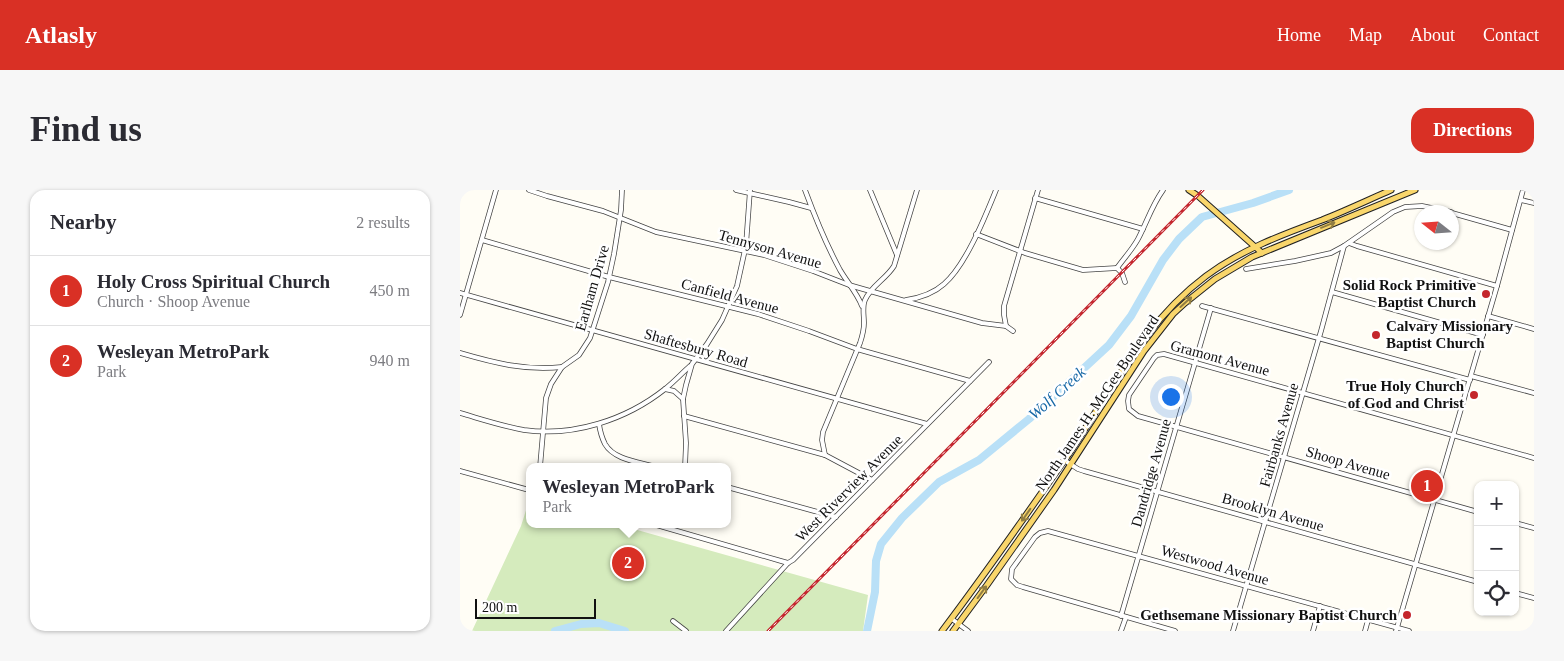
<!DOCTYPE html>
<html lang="en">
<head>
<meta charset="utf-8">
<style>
  :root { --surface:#fff; --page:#f7f7f7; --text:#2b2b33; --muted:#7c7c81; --line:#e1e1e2; --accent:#d93025 }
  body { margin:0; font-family:Georgia,serif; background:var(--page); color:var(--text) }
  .controls { position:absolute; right:15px; bottom:15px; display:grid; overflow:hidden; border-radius:10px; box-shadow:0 1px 4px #0004 }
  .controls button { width:45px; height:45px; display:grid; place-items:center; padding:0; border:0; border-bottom:1px solid var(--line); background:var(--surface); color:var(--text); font:25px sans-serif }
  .compass { position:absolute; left:954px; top:15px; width:45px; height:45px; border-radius:50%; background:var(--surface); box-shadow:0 1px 4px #0004; rotate:287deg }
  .scale { position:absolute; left:15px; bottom:12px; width:121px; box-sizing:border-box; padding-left:5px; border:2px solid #111; border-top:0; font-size:14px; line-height:18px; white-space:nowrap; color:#111; -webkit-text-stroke:4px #fff; paint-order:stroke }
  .you { position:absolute; left:710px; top:206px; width:18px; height:18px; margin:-12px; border:4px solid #fff; border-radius:50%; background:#1a73e8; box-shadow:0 0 0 8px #1a73e833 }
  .badge { display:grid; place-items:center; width:32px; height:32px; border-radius:50%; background:var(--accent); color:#fff; font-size:16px; font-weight:700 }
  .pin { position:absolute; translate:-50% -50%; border:2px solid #fff; box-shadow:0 1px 5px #0006 }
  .popup { position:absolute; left:66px; top:273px; width:205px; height:65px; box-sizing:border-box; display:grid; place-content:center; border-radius:10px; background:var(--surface); filter:drop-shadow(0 1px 4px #0005); font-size:16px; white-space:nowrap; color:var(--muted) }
  .popup b { font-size:19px; color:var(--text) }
  .popup::after { content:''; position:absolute; left:50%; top:100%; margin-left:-10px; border:10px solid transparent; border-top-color:var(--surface) }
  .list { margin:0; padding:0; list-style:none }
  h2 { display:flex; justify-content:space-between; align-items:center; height:65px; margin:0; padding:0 20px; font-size:21px }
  h2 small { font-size:16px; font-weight:400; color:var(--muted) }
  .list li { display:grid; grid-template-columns:32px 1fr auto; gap:15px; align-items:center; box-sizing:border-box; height:70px; padding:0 20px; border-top:1px solid var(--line) }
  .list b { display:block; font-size:19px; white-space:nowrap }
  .list p { margin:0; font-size:16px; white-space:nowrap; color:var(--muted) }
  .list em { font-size:16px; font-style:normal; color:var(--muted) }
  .icon { flex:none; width:28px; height:28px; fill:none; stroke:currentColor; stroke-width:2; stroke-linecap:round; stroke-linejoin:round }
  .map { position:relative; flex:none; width:1074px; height:441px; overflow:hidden; border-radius:15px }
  header { display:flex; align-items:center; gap:30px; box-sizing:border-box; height:70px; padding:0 25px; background:var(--accent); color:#fff }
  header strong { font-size:24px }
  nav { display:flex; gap:28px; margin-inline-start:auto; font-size:18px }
  .intro { display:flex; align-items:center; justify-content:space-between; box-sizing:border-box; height:120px; padding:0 30px }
  h1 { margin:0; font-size:35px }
  .button { padding:12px 22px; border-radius:15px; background:var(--accent); color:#fff; font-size:18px; font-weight:700 }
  main { display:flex; gap:30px; padding:0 30px }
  aside { flex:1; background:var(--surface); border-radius:15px; box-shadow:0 1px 4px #0004 }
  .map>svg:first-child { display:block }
  .green { fill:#d5ebbd }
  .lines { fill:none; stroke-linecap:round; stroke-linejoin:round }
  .river { stroke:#b9e0f7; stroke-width:8 }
  .minor-casing { stroke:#444; stroke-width:5.5 }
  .major-casing { stroke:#222; stroke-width:7 }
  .minor { stroke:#fff; stroke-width:4 }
  .major { stroke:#f9d66b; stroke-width:5 }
  .rail-casing { stroke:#c4262e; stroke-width:3 }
  .rail { stroke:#fff; stroke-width:1; stroke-dasharray:4; stroke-linecap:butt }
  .oneway { stroke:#917d42 }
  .poi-dot { fill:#c4262e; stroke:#fff; stroke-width:2 }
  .labels { text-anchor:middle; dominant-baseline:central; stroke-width:5; stroke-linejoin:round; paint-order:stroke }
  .street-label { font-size:15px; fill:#111; stroke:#fff }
  .poi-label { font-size:15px; font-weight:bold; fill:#111; stroke:#fff; text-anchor:end }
  .water-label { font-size:16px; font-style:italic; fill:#1768a6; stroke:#fff }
</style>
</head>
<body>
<header>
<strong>Atlasly</strong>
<nav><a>Home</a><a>Map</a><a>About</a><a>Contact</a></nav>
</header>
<div class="intro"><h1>Find us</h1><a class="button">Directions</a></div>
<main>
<aside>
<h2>Nearby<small>2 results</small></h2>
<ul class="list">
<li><span class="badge">1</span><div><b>Holy Cross Spiritual Church</b><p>Church · Shoop Avenue</p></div><em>450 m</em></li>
<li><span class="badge">2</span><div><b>Wesleyan MetroPark</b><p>Park</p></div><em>940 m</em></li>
</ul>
</aside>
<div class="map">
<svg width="1074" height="441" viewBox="0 0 1074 441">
  <rect width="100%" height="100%" fill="#fffdf5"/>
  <polygon class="green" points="69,311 69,334 156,334 408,405 403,441 12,441 61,336"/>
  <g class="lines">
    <g class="river">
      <polyline points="95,441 121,434 139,433 165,441"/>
      <polyline points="407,441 415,402 416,371 421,354 442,328 479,292 519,270 569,229 649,155 671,126 703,70 719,49 742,27 793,13 829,0"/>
    </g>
    <defs>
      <g id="minor">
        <polyline points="69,0 87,6 143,21 196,42 304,65 353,81 389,95 522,133 546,136"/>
        <polyline points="276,0 329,12 351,18"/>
        <path d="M 345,0 C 355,27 366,54 380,80 C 387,92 397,103 402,116"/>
        <polyline points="410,0 437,65"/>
        <polyline points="575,8 683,39"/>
        <polyline points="1061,10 1074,13"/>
        <polyline points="992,23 1052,40"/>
        <polyline points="516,44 565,63 623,80 657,78 662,83 665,92"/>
        <polyline points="22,50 149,87 298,124 349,141 397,159 510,191"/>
        <polyline points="889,53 897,56 1037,96"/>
        <path d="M 657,78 C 664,68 672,60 678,49 C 687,32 692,15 703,0"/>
        <polyline points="786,79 835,71 871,63 884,56 933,22 945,17 962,16 991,22"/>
        <polyline points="872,102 1023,145"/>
        <polyline points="0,103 467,234"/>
        <path d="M 446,110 C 459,108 474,103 484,94 C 506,75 525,27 536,0"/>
        <polyline points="742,116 1010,190"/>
        <polyline points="0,125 36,0"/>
        <polyline points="1028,126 1074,139"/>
        <polyline points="553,141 546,136 544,125 544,116 578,0"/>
        <path d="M 0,163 C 34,173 66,181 102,177"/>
        <polyline points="1011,186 1074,203"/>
        <polyline points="205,199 214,201 223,209"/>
        <path d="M 0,223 C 21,229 42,236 64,240 C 113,247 166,230 205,199 C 214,192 222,183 230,176"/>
        <polyline points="224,226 365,265 412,290"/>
        <path d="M 139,234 C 140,241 142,248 145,254 C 154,270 179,272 196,277"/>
        <path d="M 365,265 L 362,250 L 363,242 L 400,153 C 402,147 404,140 404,133 C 404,125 402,117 405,110 C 411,96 426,89 434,76 L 457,0"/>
        <polyline points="604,270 618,279 624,281 1018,392"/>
        <polyline points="80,277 86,208 91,194 102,177 119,165 130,148 148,92 154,64 161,20 162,0"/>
        <polyline points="225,277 226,253 223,209 226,195 232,174 247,154 262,130 277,96 286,55 290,0"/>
        <polyline points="0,281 69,300"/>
        <polyline points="267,297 376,327"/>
        <polyline points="1018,322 678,226 669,219 668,211 669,205 694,168 697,165 704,164 1074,268"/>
        <polyline points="1055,333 1074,338"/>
        <polyline points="193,334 328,373"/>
        <polyline points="1055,403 1074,408"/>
        <polyline points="661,426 751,118"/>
        <polyline points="492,429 508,441"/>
        <polyline points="213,431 226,441"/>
        <polyline points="266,441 328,373 333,370 529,172"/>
        <polyline points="661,441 666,427"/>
        <polyline points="715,441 563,397 557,395 551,389 552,379 575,347 580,343 588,341 949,441"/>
        <polyline points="773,441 861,141 884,56"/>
        <polyline points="853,441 860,416"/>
        <polyline points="905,441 908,430"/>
        <polyline points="936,441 1037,96 1063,0"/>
      </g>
      <g id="major">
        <polyline points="729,0 738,6 802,63"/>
        <path d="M 482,441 C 526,383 567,324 608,265 C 651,201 683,133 746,86 C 781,60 821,45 862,30 C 885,21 908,10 931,0"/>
        <polyline points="493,441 527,395 594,300 684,161 713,124 725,113 755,89 792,67 955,0"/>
      </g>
    </defs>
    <use href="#minor" class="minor-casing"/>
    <use href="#major" class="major-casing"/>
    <use href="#minor" class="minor"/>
    <use href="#major" class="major"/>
    <defs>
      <polyline id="rail" points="308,441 743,0"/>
    </defs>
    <use href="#rail" class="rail-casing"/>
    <use href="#rail" class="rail"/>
  </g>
  <defs><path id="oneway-shaft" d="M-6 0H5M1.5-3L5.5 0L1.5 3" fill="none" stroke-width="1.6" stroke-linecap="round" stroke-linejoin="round" transform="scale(1.25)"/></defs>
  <g class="oneway">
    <use href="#oneway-shaft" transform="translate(868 35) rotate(-22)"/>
    <use href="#oneway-shaft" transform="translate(726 112) rotate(-42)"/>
    <use href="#oneway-shaft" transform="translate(566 325) rotate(125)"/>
    <use href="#oneway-shaft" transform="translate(522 402) rotate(-54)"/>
  </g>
  <g class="poi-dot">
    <circle cx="1026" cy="104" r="5"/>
    <circle cx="916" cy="145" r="5"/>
    <circle cx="1014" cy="205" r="5"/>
    <circle cx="947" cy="425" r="5"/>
  </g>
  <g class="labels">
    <g class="street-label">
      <text transform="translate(310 59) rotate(16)">Tennyson Avenue</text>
      <text transform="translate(132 98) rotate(-74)">Earlham Drive</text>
      <text transform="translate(270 106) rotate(15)">Canfield Avenue</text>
      <text transform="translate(236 158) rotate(16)">Shaftesbury Road</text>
      <text transform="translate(760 168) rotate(15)">Gramont Avenue</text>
      <text transform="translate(637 213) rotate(-56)">North James H. McGee Boulevard</text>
      <text transform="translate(819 245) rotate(-74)">Fairbanks Avenue</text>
      <text transform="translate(888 273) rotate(16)">Shoop Avenue</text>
      <text transform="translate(691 283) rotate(-74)">Dandridge Avenue</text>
      <text transform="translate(389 298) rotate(-45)">West Riverview Avenue</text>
      <text transform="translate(813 322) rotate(16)">Brooklyn Avenue</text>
      <text transform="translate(755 375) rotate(16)">Westwood Avenue</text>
    </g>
    <g class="poi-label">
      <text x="1016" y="95">Solid Rock Primitive<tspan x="1016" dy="17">Baptist Church</tspan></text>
      <text x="926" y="136" text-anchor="start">Calvary Missionary<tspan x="926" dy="17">Baptist Church</tspan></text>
      <text x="1004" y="196">True Holy Church<tspan x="1004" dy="17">of God and Christ</tspan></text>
      <text x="937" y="425">Gethsemane Missionary Baptist Church</text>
    </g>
    <g class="water-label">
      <text transform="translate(597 203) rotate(-42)">Wolf Creek</text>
    </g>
  </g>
</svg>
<div class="controls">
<button>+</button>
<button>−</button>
<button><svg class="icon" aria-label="locate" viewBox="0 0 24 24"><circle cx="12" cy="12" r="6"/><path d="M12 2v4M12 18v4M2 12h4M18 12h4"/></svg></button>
</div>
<svg class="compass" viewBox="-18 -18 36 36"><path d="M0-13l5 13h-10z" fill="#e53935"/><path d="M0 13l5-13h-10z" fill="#7c7c81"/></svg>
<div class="scale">200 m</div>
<div class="you"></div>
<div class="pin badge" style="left:967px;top:296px">1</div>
<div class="pin badge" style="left:168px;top:373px">2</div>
<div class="popup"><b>Wesleyan MetroPark</b>Park</div>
</div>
</main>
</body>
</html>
